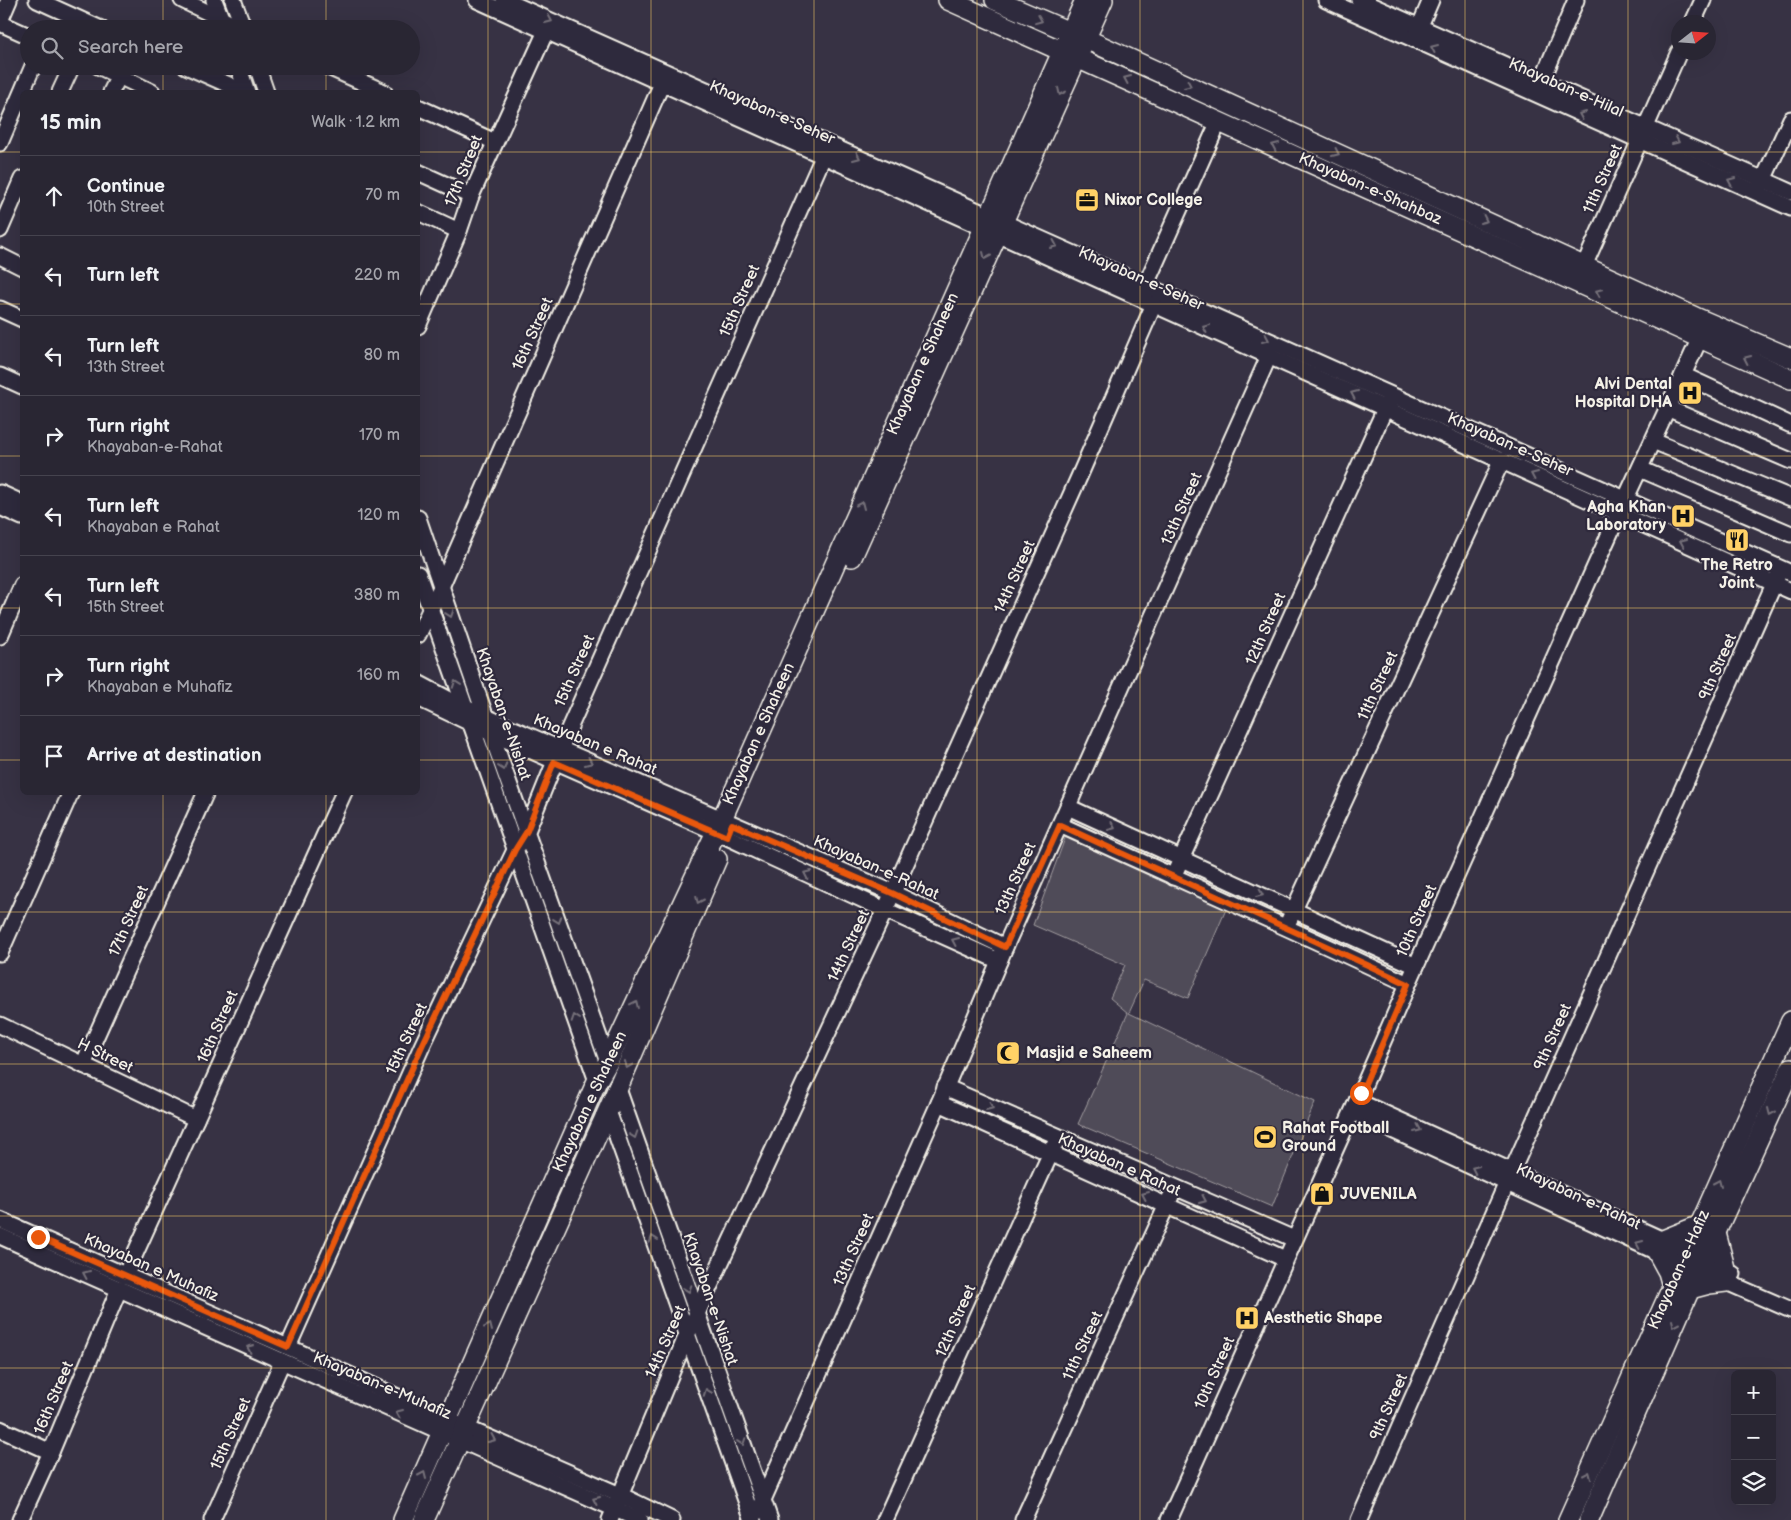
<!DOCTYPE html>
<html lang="en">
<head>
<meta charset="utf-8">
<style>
  :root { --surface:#292633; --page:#35323f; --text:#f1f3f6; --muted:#a5a5ac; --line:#45434e }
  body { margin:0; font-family:"Balsamiq Sans",sans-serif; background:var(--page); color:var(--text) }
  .controls { position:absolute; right:15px; bottom:15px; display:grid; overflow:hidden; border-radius:8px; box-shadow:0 5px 20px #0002 }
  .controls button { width:45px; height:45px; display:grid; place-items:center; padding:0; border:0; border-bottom:1px solid var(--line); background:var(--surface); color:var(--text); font:25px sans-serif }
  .compass { position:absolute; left:1671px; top:15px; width:45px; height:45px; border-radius:50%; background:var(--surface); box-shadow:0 5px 20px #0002; rotate:73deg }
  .stop { position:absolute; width:15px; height:15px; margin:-11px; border:4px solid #ea580c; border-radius:50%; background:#fff }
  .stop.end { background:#ea580c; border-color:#fff; box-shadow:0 1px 5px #0008 }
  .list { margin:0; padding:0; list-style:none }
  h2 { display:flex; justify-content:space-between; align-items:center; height:65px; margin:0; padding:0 20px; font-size:21px }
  h2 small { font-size:16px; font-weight:400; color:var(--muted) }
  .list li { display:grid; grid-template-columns:32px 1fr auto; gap:15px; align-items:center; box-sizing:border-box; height:80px; padding:0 20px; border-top:1px solid var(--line) }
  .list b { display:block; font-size:19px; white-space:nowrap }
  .list p { margin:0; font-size:16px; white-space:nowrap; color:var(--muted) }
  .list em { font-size:16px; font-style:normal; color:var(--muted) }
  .icon { flex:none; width:28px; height:28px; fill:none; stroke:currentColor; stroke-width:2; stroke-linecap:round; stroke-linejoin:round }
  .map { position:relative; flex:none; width:1791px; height:1520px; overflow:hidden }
  .search { position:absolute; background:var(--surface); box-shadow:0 5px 20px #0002; left:20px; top:20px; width:400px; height:55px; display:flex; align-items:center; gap:12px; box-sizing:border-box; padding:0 18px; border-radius:28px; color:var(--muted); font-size:19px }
  .panel { position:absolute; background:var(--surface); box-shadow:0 5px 20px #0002; left:20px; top:90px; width:400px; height:705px; border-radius:8px }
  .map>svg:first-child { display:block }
  .green { fill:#504b59; stroke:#a29ea0 }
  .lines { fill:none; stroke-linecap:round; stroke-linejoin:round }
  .minor-casing { stroke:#f4f1e8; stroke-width:19 }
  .major-casing { stroke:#f4f1e8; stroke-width:22 }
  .minor { stroke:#2f2a3d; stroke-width:15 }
  .major { stroke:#2f2a3d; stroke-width:19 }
  .oneway { stroke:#747079 }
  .route { stroke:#ea580c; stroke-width:6 }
  .grid { fill:none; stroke:#ffd166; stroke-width:1; stroke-opacity:0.55 }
  .labels { text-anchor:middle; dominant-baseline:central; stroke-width:4.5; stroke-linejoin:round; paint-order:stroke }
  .street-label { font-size:16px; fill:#f4f1e8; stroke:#2f2a3d }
  .poi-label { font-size:16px; font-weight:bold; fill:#f4f1e8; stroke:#2f2a3d; text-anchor:start }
</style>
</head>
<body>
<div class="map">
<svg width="1791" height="1520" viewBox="0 0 1791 1520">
  <rect width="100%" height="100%" fill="#373244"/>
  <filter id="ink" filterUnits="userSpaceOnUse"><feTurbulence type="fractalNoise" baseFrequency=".02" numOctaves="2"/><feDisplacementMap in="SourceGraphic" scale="10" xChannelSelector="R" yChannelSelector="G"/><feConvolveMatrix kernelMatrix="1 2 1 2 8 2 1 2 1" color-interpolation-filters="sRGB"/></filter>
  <g filter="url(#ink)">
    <polygon class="green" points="1067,833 1227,907 1188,998 1144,980 1129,1013 1315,1102 1272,1207 1078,1124 1128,1013 1110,998 1125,965 1033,925"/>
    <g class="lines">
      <defs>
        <g id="minor">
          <polyline points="37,0 101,29"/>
          <polyline points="182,0 242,29"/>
          <polyline points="214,0 223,23"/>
          <polyline points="233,0 244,29"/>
          <polyline points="477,0 1791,591"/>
          <polyline points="504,0 1791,573"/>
          <polyline points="1326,0 1791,208"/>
          <polyline points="1359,0 1791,192"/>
          <polyline points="0,21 9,0"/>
          <polyline points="1693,22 1703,0"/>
          <polyline points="0,23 29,36"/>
          <polyline points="1416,35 1431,0"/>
          <polyline points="98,66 152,92"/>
          <polyline points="186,66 245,92"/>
          <polyline points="238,66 247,92"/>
          <polyline points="257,66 266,92"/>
          <polyline points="326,66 384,92"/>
          <polyline points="1538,90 1576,0"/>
          <polyline points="60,92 72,66"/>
          <polyline points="111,92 119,76"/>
          <polyline points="418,107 495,142"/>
          <polyline points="0,143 33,66"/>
          <polyline points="418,172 471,196"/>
          <polyline points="1759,189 1791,119"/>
          <polyline points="418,212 459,231"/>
          <polyline points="0,230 22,179"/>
          <polyline points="0,256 22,267"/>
          <polyline points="1584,266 1679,52"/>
          <polyline points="1142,293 1219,121"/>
          <polyline points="0,309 22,319"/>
          <polyline points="418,326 459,231 471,196 546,31"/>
          <polyline points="1683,375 1791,425"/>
          <polyline points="0,376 22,386"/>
          <polyline points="1667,408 1791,461"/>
          <polyline points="1653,441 1791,498"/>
          <polyline points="1640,469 1791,534"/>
          <polyline points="0,493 22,503"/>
          <polyline points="0,507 22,517"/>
          <polyline points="418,518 491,733 608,1062"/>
          <polyline points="418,574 597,1081"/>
          <polyline points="418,635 441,587 666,74"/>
          <polyline points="0,636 22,585"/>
          <polyline points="418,683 465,708 893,893 1005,947"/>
          <polyline points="418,698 491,733 727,837 885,910 999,961"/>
          <polyline points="1068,807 1416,966"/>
          <path d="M 1060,825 C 1176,878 1292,929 1408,984"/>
          <polyline points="1173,877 1389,400"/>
          <polyline points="1286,927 1502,460"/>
          <polyline points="0,953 71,792"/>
          <polyline points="0,1025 196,1119"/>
          <polyline points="83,1065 206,792"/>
          <polyline points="945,1087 1294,1239"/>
          <polyline points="618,1089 770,1520"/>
          <polyline points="1357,1101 1663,1240 1733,1274"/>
          <polyline points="939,1103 1285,1259"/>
          <polyline points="608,1111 753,1520"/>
          <polyline points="1353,1112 1657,1252 1791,1310"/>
          <polyline points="0,1220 288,1347 448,1420 620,1495 672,1520"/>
          <polyline points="0,1236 640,1520"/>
          <polyline points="125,1276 344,792"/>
          <polyline points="288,1347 422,1046 515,850 527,831 560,749 827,148"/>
          <polyline points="0,1429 51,1452"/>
          <polyline points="20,1520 51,1452 119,1289"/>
          <polyline points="212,1520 282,1362"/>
          <polyline points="610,1520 687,1335 885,910 1079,477 1154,304"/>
          <polyline points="752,1520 763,1500 939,1103 1005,947 1269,356"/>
          <polyline points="885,1520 1058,1137"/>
          <polyline points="1023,1520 1171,1196"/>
          <polyline points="1169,1520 1357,1101 1408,984 1619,513 1700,338"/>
          <polyline points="1359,1520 1512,1171 1778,575"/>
        </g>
        <g id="major">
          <polyline points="948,0 1791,379"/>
          <polyline points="995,0 1086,39 1695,317 1791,358"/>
          <polyline points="852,557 1103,0"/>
          <polyline points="1716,1233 1726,1272"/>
          <polyline points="1663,1240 1700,1225"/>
          <polyline points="1657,1252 1668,1272 1672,1286"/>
          <polyline points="1690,1289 1709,1284 1726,1282"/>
          <polyline points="403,1520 597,1081 608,1062 722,819 1085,0"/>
          <polyline points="424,1520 610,1106 717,859"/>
          <polyline points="1568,1520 1791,1021"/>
          <polyline points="1589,1520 1690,1289 1791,1068"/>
        </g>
      </defs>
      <use href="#minor" class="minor-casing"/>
      <use href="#major" class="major-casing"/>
      <use href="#minor" class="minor"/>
      <use href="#major" class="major"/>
    </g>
    <defs><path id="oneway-chevron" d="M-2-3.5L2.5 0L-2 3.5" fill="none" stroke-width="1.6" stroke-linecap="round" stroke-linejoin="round" transform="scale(1.25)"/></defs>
    <g class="oneway">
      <use href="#oneway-chevron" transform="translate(549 20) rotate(24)"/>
      <use href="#oneway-chevron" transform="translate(1039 20) rotate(22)"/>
      <use href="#oneway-chevron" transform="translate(1434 48) rotate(-156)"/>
      <use href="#oneway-chevron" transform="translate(1127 79) rotate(-156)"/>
      <use href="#oneway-chevron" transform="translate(1188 85) rotate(25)"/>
      <use href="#oneway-chevron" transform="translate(1061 92) rotate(115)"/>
      <use href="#oneway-chevron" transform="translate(1582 115) rotate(-156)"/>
      <use href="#oneway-chevron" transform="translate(1676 141) rotate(24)"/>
      <use href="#oneway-chevron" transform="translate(1275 146) rotate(-156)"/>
      <use href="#oneway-chevron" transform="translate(1336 153) rotate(25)"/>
      <use href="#oneway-chevron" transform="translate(857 157) rotate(24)"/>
      <use href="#oneway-chevron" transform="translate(1731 181) rotate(-156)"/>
      <use href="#oneway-chevron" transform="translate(1484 220) rotate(25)"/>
      <use href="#oneway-chevron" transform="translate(1054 245) rotate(24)"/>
      <use href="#oneway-chevron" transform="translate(986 256) rotate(114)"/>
      <use href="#oneway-chevron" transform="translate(1599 292) rotate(-156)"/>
      <use href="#oneway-chevron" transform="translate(1206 328) rotate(-156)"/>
      <use href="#oneway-chevron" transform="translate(1266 339) rotate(24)"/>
      <use href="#oneway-chevron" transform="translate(1747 359) rotate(-155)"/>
      <use href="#oneway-chevron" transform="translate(1354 394) rotate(-156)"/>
      <use href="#oneway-chevron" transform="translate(1534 475) rotate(-156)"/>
      <use href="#oneway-chevron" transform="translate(861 505) rotate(-66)"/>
      <use href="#oneway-chevron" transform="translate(1683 542) rotate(-156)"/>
      <use href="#oneway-chevron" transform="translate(450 614) rotate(71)"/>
      <use href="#oneway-chevron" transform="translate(456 684) rotate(-110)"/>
      <use href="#oneway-chevron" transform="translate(589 762) rotate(24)"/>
      <use href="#oneway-chevron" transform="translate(503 767) rotate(70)"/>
      <use href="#oneway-chevron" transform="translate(1112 827) rotate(24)"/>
      <use href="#oneway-chevron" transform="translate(807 874) rotate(-155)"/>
      <use href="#oneway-chevron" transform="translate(1260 894) rotate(24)"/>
      <use href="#oneway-chevron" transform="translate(699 900) rotate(114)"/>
      <use href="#oneway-chevron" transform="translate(558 920) rotate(71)"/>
      <use href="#oneway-chevron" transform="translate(955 941) rotate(-156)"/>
      <use href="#oneway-chevron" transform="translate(635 1004) rotate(-65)"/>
      <use href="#oneway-chevron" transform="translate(575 1018) rotate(-109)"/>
      <use href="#oneway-chevron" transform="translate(628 1065) rotate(113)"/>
      <use href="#oneway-chevron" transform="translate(990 1107) rotate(24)"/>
      <use href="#oneway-chevron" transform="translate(1771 1112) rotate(114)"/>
      <use href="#oneway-chevron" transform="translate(1418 1129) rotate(24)"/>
      <use href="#oneway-chevron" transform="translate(634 1135) rotate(71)"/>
      <use href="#oneway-chevron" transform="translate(1475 1169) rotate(-155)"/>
      <use href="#oneway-chevron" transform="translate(1718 1183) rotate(-66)"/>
      <use href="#oneway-chevron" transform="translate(1145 1195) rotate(-156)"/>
      <use href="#oneway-chevron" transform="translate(1203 1200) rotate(24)"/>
      <use href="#oneway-chevron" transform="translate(653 1239) rotate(-109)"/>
      <use href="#oneway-chevron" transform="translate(1639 1244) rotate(-155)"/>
      <use href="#oneway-chevron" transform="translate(86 1274) rotate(-156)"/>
      <use href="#oneway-chevron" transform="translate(688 1289) rotate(71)"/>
      <use href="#oneway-chevron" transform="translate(1675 1324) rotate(114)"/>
      <use href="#oneway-chevron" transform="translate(489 1327) rotate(-66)"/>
      <use href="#oneway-chevron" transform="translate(250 1348) rotate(-156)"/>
      <use href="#oneway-chevron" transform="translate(707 1392) rotate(-110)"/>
      <use href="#oneway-chevron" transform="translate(399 1413) rotate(-157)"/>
      <use href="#oneway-chevron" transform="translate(492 1439) rotate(24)"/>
      <use href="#oneway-chevron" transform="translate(742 1442) rotate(71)"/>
      <use href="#oneway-chevron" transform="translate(423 1475) rotate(-66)"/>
      <use href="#oneway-chevron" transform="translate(1588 1475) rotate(-66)"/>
      <use href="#oneway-chevron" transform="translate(596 1500) rotate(-156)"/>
    </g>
  </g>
  <g class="lines" filter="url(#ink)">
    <path class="route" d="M 38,1237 L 288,1347 L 422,1046 L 515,850 L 527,831 L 554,762 L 727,837 L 732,824 L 892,893 L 1005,947 L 1060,825 C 1176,879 1292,929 1408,984 L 1361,1093"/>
  </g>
  <path class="grid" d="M 163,0 L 163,29M 326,0 L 326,29M 488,0 L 488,1520M 651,0 L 651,1520M 814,0 L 814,1520M 977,0 L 977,1520M 1140,0 L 1140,1520M 1303,0 L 1303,1520M 1465,0 L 1465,1520M 1628,0 L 1628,1520M 163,66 L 163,92M 326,66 L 326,92M 0,152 L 22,152M 418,152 L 1791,152M 0,304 L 22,304M 418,304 L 1791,304M 0,456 L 22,456M 418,456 L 1791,456M 0,608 L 22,608M 418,608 L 1791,608M 0,760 L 22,760M 418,760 L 1791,760M 163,792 L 163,1520M 326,792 L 326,1520M 0,912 L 1791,912M 0,1064 L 1791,1064M 0,1216 L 1791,1216M 0,1368 L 1791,1368"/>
  <defs>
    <symbol id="office-square" viewBox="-11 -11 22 22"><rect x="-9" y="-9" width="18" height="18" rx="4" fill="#ffd166" stroke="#2f2a3d"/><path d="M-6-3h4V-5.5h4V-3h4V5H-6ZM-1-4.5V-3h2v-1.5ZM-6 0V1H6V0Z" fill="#111"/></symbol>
    <symbol id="hospital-square" viewBox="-11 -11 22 22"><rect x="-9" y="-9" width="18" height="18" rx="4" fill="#ffd166" stroke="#2f2a3d"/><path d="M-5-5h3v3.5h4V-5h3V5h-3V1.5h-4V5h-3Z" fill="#111"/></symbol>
    <symbol id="restaurant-square" viewBox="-11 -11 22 22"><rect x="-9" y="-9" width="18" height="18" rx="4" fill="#ffd166" stroke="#2f2a3d"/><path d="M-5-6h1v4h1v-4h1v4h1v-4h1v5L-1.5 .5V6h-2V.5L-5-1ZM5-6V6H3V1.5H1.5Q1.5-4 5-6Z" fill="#111"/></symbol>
    <symbol id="mosque-square" viewBox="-11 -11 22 22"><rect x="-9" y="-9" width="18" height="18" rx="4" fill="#ffd166" stroke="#2f2a3d"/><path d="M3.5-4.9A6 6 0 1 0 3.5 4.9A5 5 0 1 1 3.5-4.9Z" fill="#111"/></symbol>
    <symbol id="stadium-square" viewBox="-11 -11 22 22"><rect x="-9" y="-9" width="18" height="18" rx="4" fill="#ffd166" stroke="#2f2a3d"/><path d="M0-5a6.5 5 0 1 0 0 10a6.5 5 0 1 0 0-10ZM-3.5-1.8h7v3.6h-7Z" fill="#111"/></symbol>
    <symbol id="shop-square" viewBox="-11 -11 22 22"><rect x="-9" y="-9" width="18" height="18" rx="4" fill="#ffd166" stroke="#2f2a3d"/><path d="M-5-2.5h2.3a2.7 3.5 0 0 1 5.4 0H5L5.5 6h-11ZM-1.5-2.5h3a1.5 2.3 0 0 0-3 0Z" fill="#111"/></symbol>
  </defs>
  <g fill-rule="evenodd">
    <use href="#office-square" x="1073" y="186" width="28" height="28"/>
    <use href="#hospital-square" x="1676" y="379" width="28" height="28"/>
    <use href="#hospital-square" x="1669" y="502" width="28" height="28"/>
    <use href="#restaurant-square" x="1723" y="526" width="28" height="28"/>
    <use href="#mosque-square" x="994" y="1039" width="28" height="28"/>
    <use href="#stadium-square" x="1251" y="1123" width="28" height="28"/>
    <use href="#shop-square" x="1308" y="1180" width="28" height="28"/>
    <use href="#hospital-square" x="1233" y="1304" width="28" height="28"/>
  </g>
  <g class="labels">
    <g class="street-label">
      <text transform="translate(1566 88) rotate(24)">Khayaban-e-Hilal</text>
      <text transform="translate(772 113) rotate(24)">Khayaban-e-Seher</text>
      <text transform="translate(464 171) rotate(-68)">17th Street</text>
      <text transform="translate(1603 179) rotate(-66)">11th Street</text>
      <text transform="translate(1370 189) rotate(24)">Khayaban-e-Shahbaz</text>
      <text transform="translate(1141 279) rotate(24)">Khayaban-e-Seher</text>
      <text transform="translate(740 301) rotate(-66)">15th Street</text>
      <text transform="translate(533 334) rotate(-66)">16th Street</text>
      <text transform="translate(923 364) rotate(-66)">Khayaban e Shaheen</text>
      <text transform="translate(1510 445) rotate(24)">Khayaban-e-Seher</text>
      <text transform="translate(1182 509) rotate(-66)">13th Street</text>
      <text transform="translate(1015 577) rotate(-66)">14th Street</text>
      <text transform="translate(1266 629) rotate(-66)">12th Street</text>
      <text transform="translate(1718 667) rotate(-66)">9th Street</text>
      <text transform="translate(575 671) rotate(-66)">15th Street</text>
      <text transform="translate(1378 686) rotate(-65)">11th Street</text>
      <text transform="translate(503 714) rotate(71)">Khayaban-e-Nishat</text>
      <text transform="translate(759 734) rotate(-66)">Khayaban e Shaheen</text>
      <text transform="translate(595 745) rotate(23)">Khayaban e Rahat</text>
      <text transform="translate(876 868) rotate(24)">Khayaban-e-Rahat</text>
      <text transform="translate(1016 879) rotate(-66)">13th Street</text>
      <text transform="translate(129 921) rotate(-66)">17th Street</text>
      <text transform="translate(1417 921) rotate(-66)">10th Street</text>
      <text transform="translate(849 946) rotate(-65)">14th Street</text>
      <text transform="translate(218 1027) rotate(-66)">16th Street</text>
      <text transform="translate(1553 1037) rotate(-66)">9th Street</text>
      <text transform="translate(407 1039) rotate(-65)">15th Street</text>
      <text transform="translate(105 1056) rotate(26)">H Street</text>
      <text transform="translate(590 1102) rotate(-65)">Khayaban e Shaheen</text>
      <text transform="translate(1119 1165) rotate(24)">Khayaban e Rahat</text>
      <text transform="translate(1578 1197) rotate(25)">Khayaban-e-Rahat</text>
      <text transform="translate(854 1250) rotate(-66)">13th Street</text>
      <text transform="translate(151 1268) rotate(24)">Khayaban e Muhafiz</text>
      <text transform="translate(1679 1270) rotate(-66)">Khayaban-e-Hafiz</text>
      <text transform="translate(710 1299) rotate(71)">Khayaban-e-Nishat</text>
      <text transform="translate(956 1321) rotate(-66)">12th Street</text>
      <text transform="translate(666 1342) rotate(-66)">14th Street</text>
      <text transform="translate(1083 1346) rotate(-65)">11th Street</text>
      <text transform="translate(1215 1373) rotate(-66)">10th Street</text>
      <text transform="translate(382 1386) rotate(23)">Khayaban-e-Muhafiz</text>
      <text transform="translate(54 1398) rotate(-67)">16th Street</text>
      <text transform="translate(1389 1407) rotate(-66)">9th Street</text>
      <text transform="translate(231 1434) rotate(-66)">15th Street</text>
    </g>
    <g class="poi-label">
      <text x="1104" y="200">Nixor College</text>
      <text x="1672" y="384" text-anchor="end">Alvi Dental<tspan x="1672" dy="18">Hospital DHA</tspan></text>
      <text x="1666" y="507" text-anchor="end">Agha Khan<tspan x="1666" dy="18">Laboratory</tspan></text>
      <text x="1737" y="565" text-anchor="middle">The Retro<tspan x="1737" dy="18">Joint</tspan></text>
      <text x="1026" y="1053">Masjid e Saheem</text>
      <text x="1282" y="1128">Rahat Football<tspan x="1282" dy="18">Ground</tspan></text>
      <text x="1340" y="1194">JUVENILA</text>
      <text x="1264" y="1318">Aesthetic Shape</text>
    </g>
  </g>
</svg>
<div class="controls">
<button>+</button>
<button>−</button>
<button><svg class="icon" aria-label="layers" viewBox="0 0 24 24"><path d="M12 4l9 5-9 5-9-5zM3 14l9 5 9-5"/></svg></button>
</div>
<svg class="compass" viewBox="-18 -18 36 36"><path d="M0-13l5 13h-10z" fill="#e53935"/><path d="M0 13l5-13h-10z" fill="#a5a5ac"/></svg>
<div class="stop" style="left:1361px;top:1093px"></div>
<div class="stop end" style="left:38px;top:1237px"></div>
<div class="search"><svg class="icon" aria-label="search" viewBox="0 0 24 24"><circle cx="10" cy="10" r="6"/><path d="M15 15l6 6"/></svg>Search here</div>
<section class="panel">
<h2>15 min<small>Walk · 1.2 km</small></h2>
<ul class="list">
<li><svg class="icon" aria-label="ahead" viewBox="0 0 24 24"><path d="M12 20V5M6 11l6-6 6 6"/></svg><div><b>Continue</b><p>10th Street</p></div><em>70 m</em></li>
<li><svg class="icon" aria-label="left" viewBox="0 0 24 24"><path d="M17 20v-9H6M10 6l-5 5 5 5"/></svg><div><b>Turn left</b></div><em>220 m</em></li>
<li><svg class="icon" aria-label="left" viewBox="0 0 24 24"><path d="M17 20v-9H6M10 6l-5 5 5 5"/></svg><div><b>Turn left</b><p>13th Street</p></div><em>80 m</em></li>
<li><svg class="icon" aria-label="right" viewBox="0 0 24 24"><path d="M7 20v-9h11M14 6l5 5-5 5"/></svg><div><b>Turn right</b><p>Khayaban-e-Rahat</p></div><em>170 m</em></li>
<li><svg class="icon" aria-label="left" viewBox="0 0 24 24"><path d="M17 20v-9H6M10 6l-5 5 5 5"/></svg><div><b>Turn left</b><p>Khayaban e Rahat</p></div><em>120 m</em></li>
<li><svg class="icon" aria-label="left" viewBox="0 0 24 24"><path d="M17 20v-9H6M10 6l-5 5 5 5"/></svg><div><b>Turn left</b><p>15th Street</p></div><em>380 m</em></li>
<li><svg class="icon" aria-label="right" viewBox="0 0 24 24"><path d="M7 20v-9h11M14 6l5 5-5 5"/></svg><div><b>Turn right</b><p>Khayaban e Muhafiz</p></div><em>160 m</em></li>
<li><svg class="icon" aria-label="arrive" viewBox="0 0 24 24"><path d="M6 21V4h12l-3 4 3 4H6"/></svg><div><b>Arrive at destination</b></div></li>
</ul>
</section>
</div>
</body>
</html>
